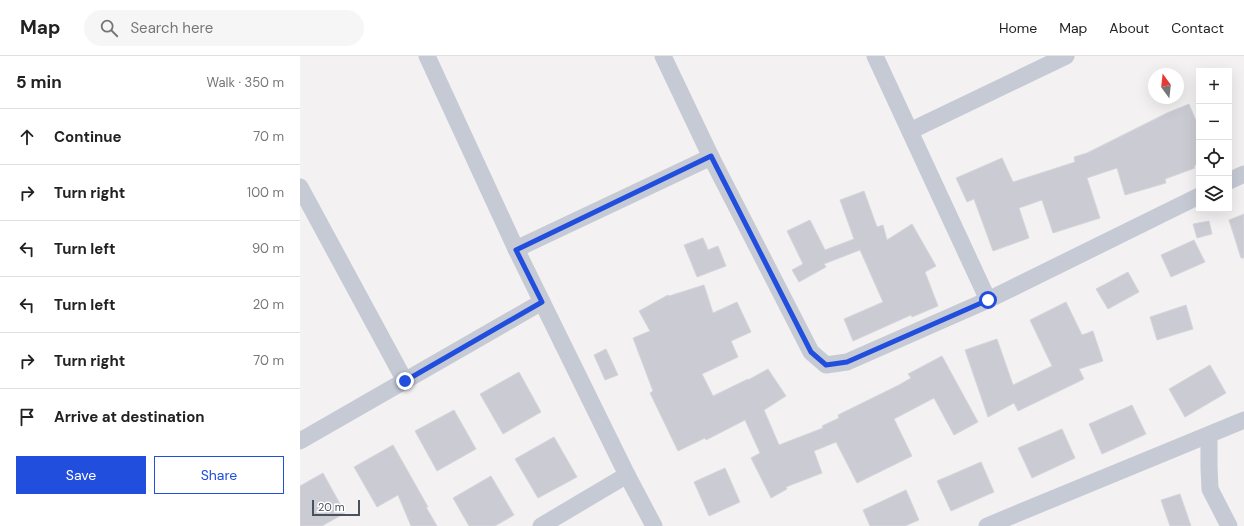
<!DOCTYPE html>
<html lang="en">
<head>
<meta charset="utf-8">
<style>
  :root { --surface:#fff; --page:#f6f6f6; --text:#222; --muted:#767676; --line:#e0e0e0; --accent:#214edd }
  body { margin:0; font-family:"DM Sans",sans-serif; background:var(--page); color:var(--text) }
  .controls { position:absolute; right:12px; top:12px; display:grid; overflow:hidden; border-radius:0px; box-shadow:0 4px 16px #0002 }
  .controls button { width:36px; height:36px; display:grid; place-items:center; padding:0; border:0; border-bottom:1px solid var(--line); background:var(--surface); color:var(--text); font:20px sans-serif }
  .compass { position:absolute; left:848px; top:12px; width:36px; height:36px; border-radius:50%; background:var(--surface); box-shadow:0 4px 16px #0002; rotate:345deg }
  .scale { position:absolute; left:12px; bottom:10px; width:48px; box-sizing:border-box; padding-left:4px; border:2px solid #49505e; border-top:0; font-size:11px; line-height:14px; white-space:nowrap; color:#49505e; -webkit-text-stroke:3px #fff; paint-order:stroke }
  .stop { position:absolute; width:12px; height:12px; margin:-9px; border:3px solid #214edd; border-radius:50%; background:#fff }
  .stop.end { background:#214edd; border-color:#fff; box-shadow:0 1px 4px #0008 }
  .list { margin:0; padding:0; list-style:none }
  h2 { display:flex; justify-content:space-between; align-items:center; height:52px; margin:0; padding:0 16px; font-size:17px }
  h2 small { font-size:13px; font-weight:400; color:var(--muted) }
  .list li { display:grid; grid-template-columns:26px 1fr auto; gap:12px; align-items:center; box-sizing:border-box; height:56px; padding:0 16px; border-top:1px solid var(--line) }
  .list b { display:block; font-size:15px; white-space:nowrap }
  .list em { font-size:13px; font-style:normal; color:var(--muted) }
  .actions { display:flex; gap:8px; padding:12px 16px }
  .actions a { flex:1; padding:9px 0; border:1px solid var(--accent); border-radius:0px; text-align:center; font-size:14px; color:var(--accent) }
  .actions .main { background:var(--accent); color:#fff }
  .icon { flex:none; width:22px; height:22px; fill:none; stroke:currentColor; stroke-width:2; stroke-linecap:round; stroke-linejoin:round }
  .map { position:relative; flex:none; width:944px; height:470px; overflow:hidden }
  header { display:flex; align-items:center; gap:24px; box-sizing:border-box; height:56px; padding:0 20px; background:var(--surface); border-bottom:1px solid var(--line) }
  header strong { font-size:19px }
  nav { display:flex; gap:22px; margin-inline-start:auto; font-size:14px }
  .search { width:280px; height:36px; background:var(--page); display:flex; align-items:center; gap:10px; box-sizing:border-box; padding:0 14px; border-radius:22px; color:var(--muted); font-size:15px }
  main { display:flex }
  aside { flex:1; background:var(--surface) }
  .map>svg:first-child { display:block }
  .building { fill:#cbccd3; stroke:#d5d6dc }
  .lines { fill:none; stroke-linecap:round; stroke-linejoin:round }
  .minor { stroke:#c5cad5; stroke-width:17 }
  .route { stroke:#214edd; stroke-width:5 }
</style>
</head>
<body>
<header>
<strong>Map</strong>
<div class="search"><svg class="icon" aria-label="search" viewBox="0 0 24 24"><circle cx="10" cy="10" r="6"/><path d="M15 15l6 6"/></svg>Search here</div>
<nav><a>Home</a><a>Map</a><a>About</a><a>Contact</a></nav>
</header>
<main>
<aside>
<h2>5 min<small>Walk · 350 m</small></h2>
<ul class="list">
<li><svg class="icon" aria-label="ahead" viewBox="0 0 24 24"><path d="M12 20V5M6 11l6-6 6 6"/></svg><div><b>Continue</b></div><em>70 m</em></li>
<li><svg class="icon" aria-label="right" viewBox="0 0 24 24"><path d="M7 20v-9h11M14 6l5 5-5 5"/></svg><div><b>Turn right</b></div><em>100 m</em></li>
<li><svg class="icon" aria-label="left" viewBox="0 0 24 24"><path d="M17 20v-9H6M10 6l-5 5 5 5"/></svg><div><b>Turn left</b></div><em>90 m</em></li>
<li><svg class="icon" aria-label="left" viewBox="0 0 24 24"><path d="M17 20v-9H6M10 6l-5 5 5 5"/></svg><div><b>Turn left</b></div><em>20 m</em></li>
<li><svg class="icon" aria-label="right" viewBox="0 0 24 24"><path d="M7 20v-9h11M14 6l5 5-5 5"/></svg><div><b>Turn right</b></div><em>70 m</em></li>
<li><svg class="icon" aria-label="arrive" viewBox="0 0 24 24"><path d="M6 21V4h12l-3 4 3 4H6"/></svg><div><b>Arrive at destination</b></div></li>
</ul>
<div class="actions"><a class="main">Save</a><a>Share</a></div>
</aside>
<div class="map">
<svg width="944" height="470" viewBox="0 0 944 470">
  <rect width="100%" height="100%" fill="#f3f1f1"/>
  <g class="building">
    <polygon points="889,48 899,72 899,107 894,110 895,112 865,123 866,127 825,139 817,112 787,122 800,162 753,177 742,144 719,152 729,182 693,195 674,143 667,146 656,122 702,102 713,126 775,106 774,101 787,97 867,57"/>
    <polygon points="564,135 577,171 583,169 587,184 612,168 636,210 625,216 638,250 612,261 611,259 553,285 544,263 583,246 560,194 524,208 526,211 499,226 492,214 503,208 487,175 510,164 525,194 554,183 540,144"/>
    <polygon points="944,158 944,202 941,202 929,164"/>
    <polygon points="909,165 912,178 897,182 893,168"/>
    <polygon points="403,182 408,194 418,190 426,210 397,221 384,189"/>
    <polygon points="894,184 905,206 871,221 861,199"/>
    <polygon points="828,216 839,236 808,253 796,233"/>
    <polygon points="404,229 413,257 437,246 451,276 431,285 438,301 402,318 413,340 448,323 448,324 468,313 486,340 464,354 479,389 523,372 522,370 539,362 538,359 599,329 611,322 608,318 642,300 678,366 654,379 634,342 594,363 612,400 557,427 536,386 514,395 522,417 486,431 487,433 471,442 451,402 460,397 445,364 406,384 405,382 378,395 350,337 353,335 333,282 350,275 339,255 368,239 369,240"/>
    <polygon points="766,246 782,279 793,275 803,305 779,313 784,323 718,355 714,347 688,361 665,294 697,283 713,329 752,310 730,264"/>
    <polygon points="886,249 893,273 857,284 850,261"/>
    <polygon points="306,293 318,319 305,324 294,299"/>
    <polygon points="910,309 926,337 885,361 869,333"/>
    <polygon points="219,316 241,356 203,378 180,338"/>
    <polygon points="832,349 846,378 802,398 789,368"/>
    <polygon points="154,354 176,393 137,415 115,375"/>
    <polygon points="762,373 775,402 732,422 718,392"/>
    <polygon points="254,381 277,421 238,442 215,403"/>
    <polygon points="93,389 128,451 126,451 137,470 111,470 98,439 77,451 54,411"/>
    <polygon points="681,406 694,436 651,455 637,425"/>
    <polygon points="425,412 440,446 409,460 394,426"/>
    <polygon points="23,417 45,457 22,470 0,470 0,430"/>
    <polygon points="191,420 214,459 195,470 169,470 153,442"/>
    <polygon points="606,434 619,464 605,470 570,470 563,454"/>
    <polygon points="880,438 891,470 870,470 861,444"/>
  </g>
  <g class="lines">
    <g class="minor">
      <polyline points="127,0 216,193 327,419 354,470"/>
      <polyline points="363,0 411,101 511,296 526,309 547,306 688,244 899,140"/>
      <polyline points="575,0 688,244"/>
      <polyline points="610,75 766,0"/>
      <polyline points="929,125 944,118"/>
      <polyline points="0,131 105,325"/>
      <polyline points="216,193 411,101"/>
      <polyline points="909,379 909,412 910,433 929,470"/>
      <polyline points="0,385 242,246"/>
      <polyline points="241,470 327,419"/>
      <polyline points="687,470 944,364"/>
    </g>
  </g>
  <g class="lines">
    <polyline class="route" points="105,325 242,246 216,194 411,100 511,296 526,309 547,306 688,244"/>
  </g>
</svg>
<div class="controls">
<button>+</button>
<button>−</button>
<button><svg class="icon" aria-label="locate" viewBox="0 0 24 24"><circle cx="12" cy="12" r="6"/><path d="M12 2v4M12 18v4M2 12h4M18 12h4"/></svg></button>
<button><svg class="icon" aria-label="layers" viewBox="0 0 24 24"><path d="M12 4l9 5-9 5-9-5zM3 14l9 5 9-5"/></svg></button>
</div>
<svg class="compass" viewBox="-18 -18 36 36"><path d="M0-13l5 13h-10z" fill="#e53935"/><path d="M0 13l5-13h-10z" fill="#767676"/></svg>
<div class="scale">20 m</div>
<div class="stop" style="left:688px;top:244px"></div>
<div class="stop end" style="left:105px;top:325px"></div>
</div>
</main>
</body>
</html>
